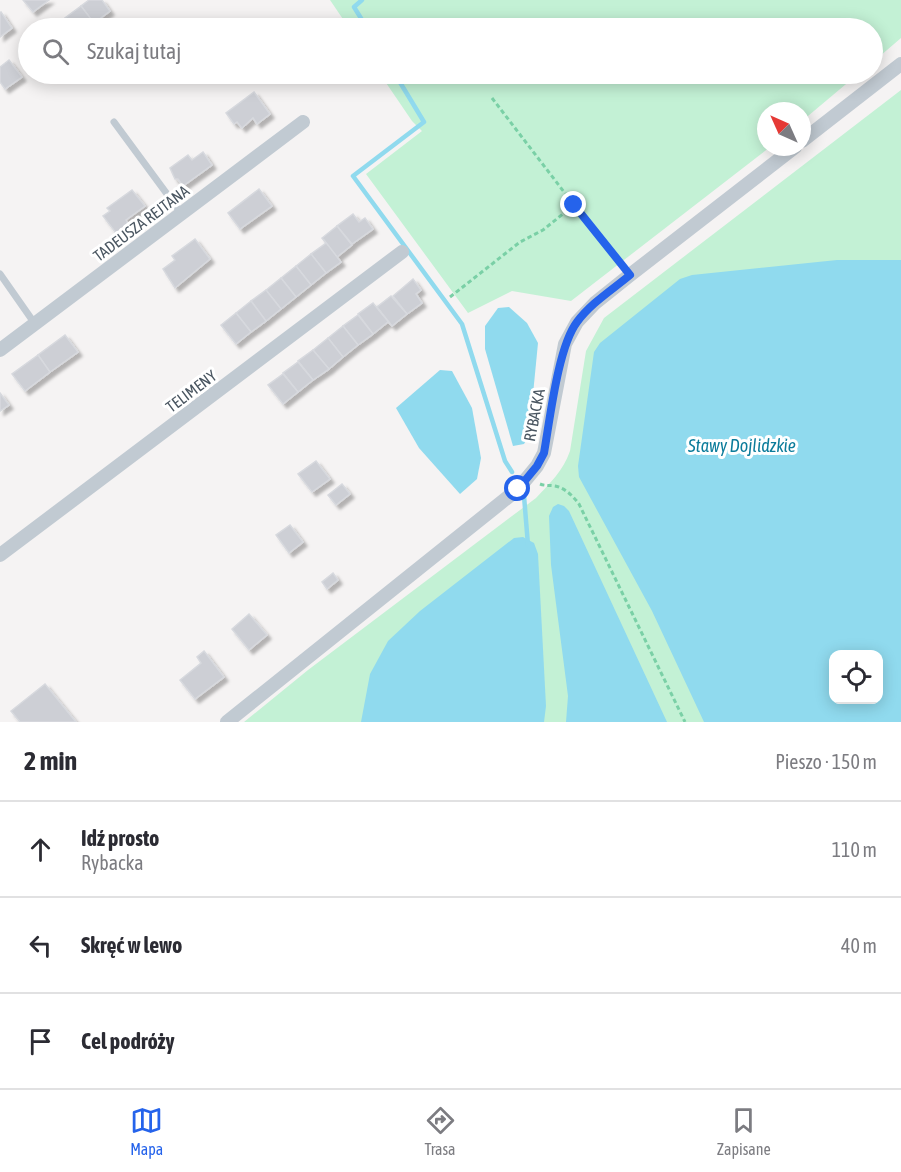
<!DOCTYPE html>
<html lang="pl">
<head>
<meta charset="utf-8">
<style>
  :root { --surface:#fff; --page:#f2f2f3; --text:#2b2b33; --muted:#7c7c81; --line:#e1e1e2; --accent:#2563eb }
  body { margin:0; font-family:"Asap Condensed",sans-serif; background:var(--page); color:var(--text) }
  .controls { position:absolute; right:18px; bottom:18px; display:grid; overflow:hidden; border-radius:12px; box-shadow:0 3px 15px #0003 }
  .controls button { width:54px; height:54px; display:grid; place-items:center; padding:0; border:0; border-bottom:2px solid var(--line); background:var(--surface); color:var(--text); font:30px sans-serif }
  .compass { position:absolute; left:757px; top:102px; width:54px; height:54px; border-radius:50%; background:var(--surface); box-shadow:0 3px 15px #0003; rotate:315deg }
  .stop { position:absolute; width:18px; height:18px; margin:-14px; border:4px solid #2563eb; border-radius:50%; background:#fff }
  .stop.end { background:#2563eb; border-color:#fff; box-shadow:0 2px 6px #0008 }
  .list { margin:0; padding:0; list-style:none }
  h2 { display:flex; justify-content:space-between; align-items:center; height:78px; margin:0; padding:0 24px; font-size:26px }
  h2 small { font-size:20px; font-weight:400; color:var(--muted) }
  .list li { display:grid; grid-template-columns:39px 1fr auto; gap:18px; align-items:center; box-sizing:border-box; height:96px; padding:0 24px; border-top:2px solid var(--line) }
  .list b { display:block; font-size:22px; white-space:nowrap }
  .list p { margin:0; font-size:20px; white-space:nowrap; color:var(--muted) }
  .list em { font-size:20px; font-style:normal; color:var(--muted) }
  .icon { flex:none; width:33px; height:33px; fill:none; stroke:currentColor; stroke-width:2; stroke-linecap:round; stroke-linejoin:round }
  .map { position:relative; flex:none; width:901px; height:722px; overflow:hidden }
  .search { position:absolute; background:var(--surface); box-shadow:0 3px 15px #0003; left:18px; right:18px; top:18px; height:66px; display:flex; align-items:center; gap:15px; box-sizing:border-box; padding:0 21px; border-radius:33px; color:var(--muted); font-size:22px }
  .sheet { height:366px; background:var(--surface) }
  nav { display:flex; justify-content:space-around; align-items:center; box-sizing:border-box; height:84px; border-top:2px solid var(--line); background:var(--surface); font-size:16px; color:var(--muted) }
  nav a { display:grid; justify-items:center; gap:3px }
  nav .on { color:var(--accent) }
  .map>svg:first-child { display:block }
  .green { fill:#c3f1d5; fill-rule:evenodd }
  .water { fill:#90daee; fill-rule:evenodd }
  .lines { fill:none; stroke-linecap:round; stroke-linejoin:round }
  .stream { stroke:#90daee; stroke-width:4.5 }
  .building { fill:#cdcfd5; stroke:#d7d9de; stroke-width:1.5; filter:url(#shadow) }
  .path { stroke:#7ad0a6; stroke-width:3; stroke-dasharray:4.5 3; stroke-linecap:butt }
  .lane { stroke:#c1cad2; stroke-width:7 }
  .street { stroke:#c1cad2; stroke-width:14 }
  .route { stroke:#2563eb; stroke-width:8 }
  .labels { text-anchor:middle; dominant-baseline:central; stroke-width:6; stroke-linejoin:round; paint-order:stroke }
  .street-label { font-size:16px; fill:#4a5661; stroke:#fff }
  .water-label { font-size:18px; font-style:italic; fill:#0c7c9b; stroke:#fff }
</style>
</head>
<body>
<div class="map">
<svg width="901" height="722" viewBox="0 0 901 722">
  <defs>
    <filter id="shadow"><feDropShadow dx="4" dy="4" stdDeviation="1.5" flood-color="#0004"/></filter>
  </defs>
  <rect width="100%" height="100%" fill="#f5f3f3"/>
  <g class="green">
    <polygon points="330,0 901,0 901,38 873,62 872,28 349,28"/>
    <polygon points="380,74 858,74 802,121 802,111 766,111 766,147 770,147 571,301 512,291 468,313 366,174 422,131 412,121"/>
    <path d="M 901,90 L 901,722 L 244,722 L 308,670 L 536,498 C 550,483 563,471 570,451 L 586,351 L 604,318 ZM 834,654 L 878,654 L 878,700 L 834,700 Z"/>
  </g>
  <g class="water">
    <path d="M 837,260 L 901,260 L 901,722 L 704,722 L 652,611 L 579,477 L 578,466 L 594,352 L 600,343 L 680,279 L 692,275 ZM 878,654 L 878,700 L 834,700 L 834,654 Z"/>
    <polygon points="509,307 527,323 538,343 529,435 524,444 513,446 485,349 485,326 498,308"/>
    <polygon points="440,370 452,371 472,408 481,458 477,479 460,494 419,448 396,408"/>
    <polygon points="558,504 564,506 569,511 667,722 566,722 568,696 551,565 549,516 553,507"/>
    <polygon points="523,537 534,543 538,554 546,706 544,722 361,722 370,674 388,641 420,611 514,538"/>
  </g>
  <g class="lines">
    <g class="stream">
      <polyline points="362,0 354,7 367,28"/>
      <polyline points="395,74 424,122 353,176 462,324 505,461 512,472"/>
      <polyline points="524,496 528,545"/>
    </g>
  </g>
  <g class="building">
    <polygon points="23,0 49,0 33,12"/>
    <polygon points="89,0 102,0 110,11 94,23 81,6"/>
    <polygon points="81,6 94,23 87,28 73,28 65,18"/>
    <polygon points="1,12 12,28 0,37 0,13"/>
    <polygon points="9,60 22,77 5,89 0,82 0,67"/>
    <polygon points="254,92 270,114 257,124 253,118 242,128 237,122 234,124 226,113"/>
    <polygon points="203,152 212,165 183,186 178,179 175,179 170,168 188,155 192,160"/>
    <polygon points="259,189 272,206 240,229 228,213"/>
    <polygon points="132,190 145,206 126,220 128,224 116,233 103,216 110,211 107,208"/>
    <polygon points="353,214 359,222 365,218 373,229 352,244 337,226"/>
    <polygon points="337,226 352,245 337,257 322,238"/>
    <polygon points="195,239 210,259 175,288 163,269 175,260 172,256"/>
    <polygon points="324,240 341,262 326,273 311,254 326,243"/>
    <polygon points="311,254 326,273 311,285 296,266"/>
    <polygon points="296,266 311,285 296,297 281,278"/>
    <polygon points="281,278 296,297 281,309 266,290"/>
    <polygon points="413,279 421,290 416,294 422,303 407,314 393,296"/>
    <polygon points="266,290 281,309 266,321 251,301"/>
    <polygon points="391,296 407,314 392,326 377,307"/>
    <polygon points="251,301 266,321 251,332 236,313"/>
    <polygon points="373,303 391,325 388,322 373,334 358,314"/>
    <polygon points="236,313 251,332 236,344 221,325"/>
    <polygon points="358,315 373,334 358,345 343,326"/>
    <polygon points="343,326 358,345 343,357 328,338"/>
    <polygon points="65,335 78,352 50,372 38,355"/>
    <polygon points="328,338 343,357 329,369 313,350"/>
    <polygon points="313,350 329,369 313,380 298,361"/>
    <polygon points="38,355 50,372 25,391 12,374"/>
    <polygon points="298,362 313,380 298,392 283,373"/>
    <polygon points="283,374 298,392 283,404 268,385"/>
    <polygon points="0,393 9,405 0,411"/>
    <polygon points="316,461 330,479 312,492 298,474"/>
    <polygon points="342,484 350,494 336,505 328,495"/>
    <polygon points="290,525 303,542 289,553 276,535"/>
    <polygon points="333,573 338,580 327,589 322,582"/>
    <polygon points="249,614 267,635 249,650 232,629"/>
    <polygon points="204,651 224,677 195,699 180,680 201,663 197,657"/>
    <polygon points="45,684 76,722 20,722 11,711"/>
  </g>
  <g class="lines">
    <g class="path">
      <polyline points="492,98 574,205"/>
      <polyline points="450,297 520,242 543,230 574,205 622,265"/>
      <path d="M 540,484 C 545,486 549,485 555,486 C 565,488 573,496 579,504 L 685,722"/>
    </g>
    <g class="lane">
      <polyline points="114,122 181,213"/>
      <polyline points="0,274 35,324"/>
    </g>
    <g class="street">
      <polyline points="802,141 901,64"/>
      <polyline points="0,350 303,122"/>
      <polyline points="0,555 402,252"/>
      <polyline points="227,722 518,489 537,466 544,453 565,344 577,322 595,303 630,275 795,147"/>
    </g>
  </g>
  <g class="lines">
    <path class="route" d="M 518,489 L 537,466 L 544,453 C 550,419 558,347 577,322 C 591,303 612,290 630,275 L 574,205"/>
  </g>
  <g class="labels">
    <g class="street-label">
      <text transform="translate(141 223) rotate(-37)">TADEUSZA REJTANA</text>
      <text transform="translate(191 391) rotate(-37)">TELIMENY</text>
      <text transform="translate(534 415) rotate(-79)">RYBACKA</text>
    </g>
    <g class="water-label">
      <text x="742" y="445">Stawy Dojlidzkie</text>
    </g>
  </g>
</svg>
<div class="controls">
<button><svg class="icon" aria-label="locate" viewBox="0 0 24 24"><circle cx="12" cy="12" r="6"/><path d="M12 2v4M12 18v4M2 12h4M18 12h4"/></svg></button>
</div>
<svg class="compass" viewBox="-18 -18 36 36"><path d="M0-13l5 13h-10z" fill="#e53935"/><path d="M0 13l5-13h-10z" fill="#7c7c81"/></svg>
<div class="stop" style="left:518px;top:489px"></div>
<div class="stop end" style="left:574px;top:205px"></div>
<div class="search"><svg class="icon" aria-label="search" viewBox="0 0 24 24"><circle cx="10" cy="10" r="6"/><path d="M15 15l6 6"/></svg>Szukaj tutaj</div>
</div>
<section class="sheet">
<h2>2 min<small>Pieszo · 150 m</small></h2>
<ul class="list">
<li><svg class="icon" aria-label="ahead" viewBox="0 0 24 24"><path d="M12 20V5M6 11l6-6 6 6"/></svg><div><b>Idź prosto</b><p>Rybacka</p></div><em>110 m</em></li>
<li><svg class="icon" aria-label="left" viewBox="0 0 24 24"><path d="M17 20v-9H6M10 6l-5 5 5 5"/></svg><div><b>Skręć w lewo</b></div><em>40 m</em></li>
<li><svg class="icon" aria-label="arrive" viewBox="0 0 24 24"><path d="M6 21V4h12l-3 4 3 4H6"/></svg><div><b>Cel podróży</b></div></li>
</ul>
</section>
<nav>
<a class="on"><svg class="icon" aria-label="map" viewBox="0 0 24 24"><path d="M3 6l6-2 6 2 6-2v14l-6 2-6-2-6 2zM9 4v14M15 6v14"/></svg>Mapa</a>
<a><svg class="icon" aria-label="directions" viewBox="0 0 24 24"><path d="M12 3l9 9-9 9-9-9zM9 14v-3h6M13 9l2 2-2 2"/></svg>Trasa</a>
<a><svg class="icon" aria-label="saved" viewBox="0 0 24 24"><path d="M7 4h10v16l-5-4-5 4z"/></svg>Zapisane</a>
</nav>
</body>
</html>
